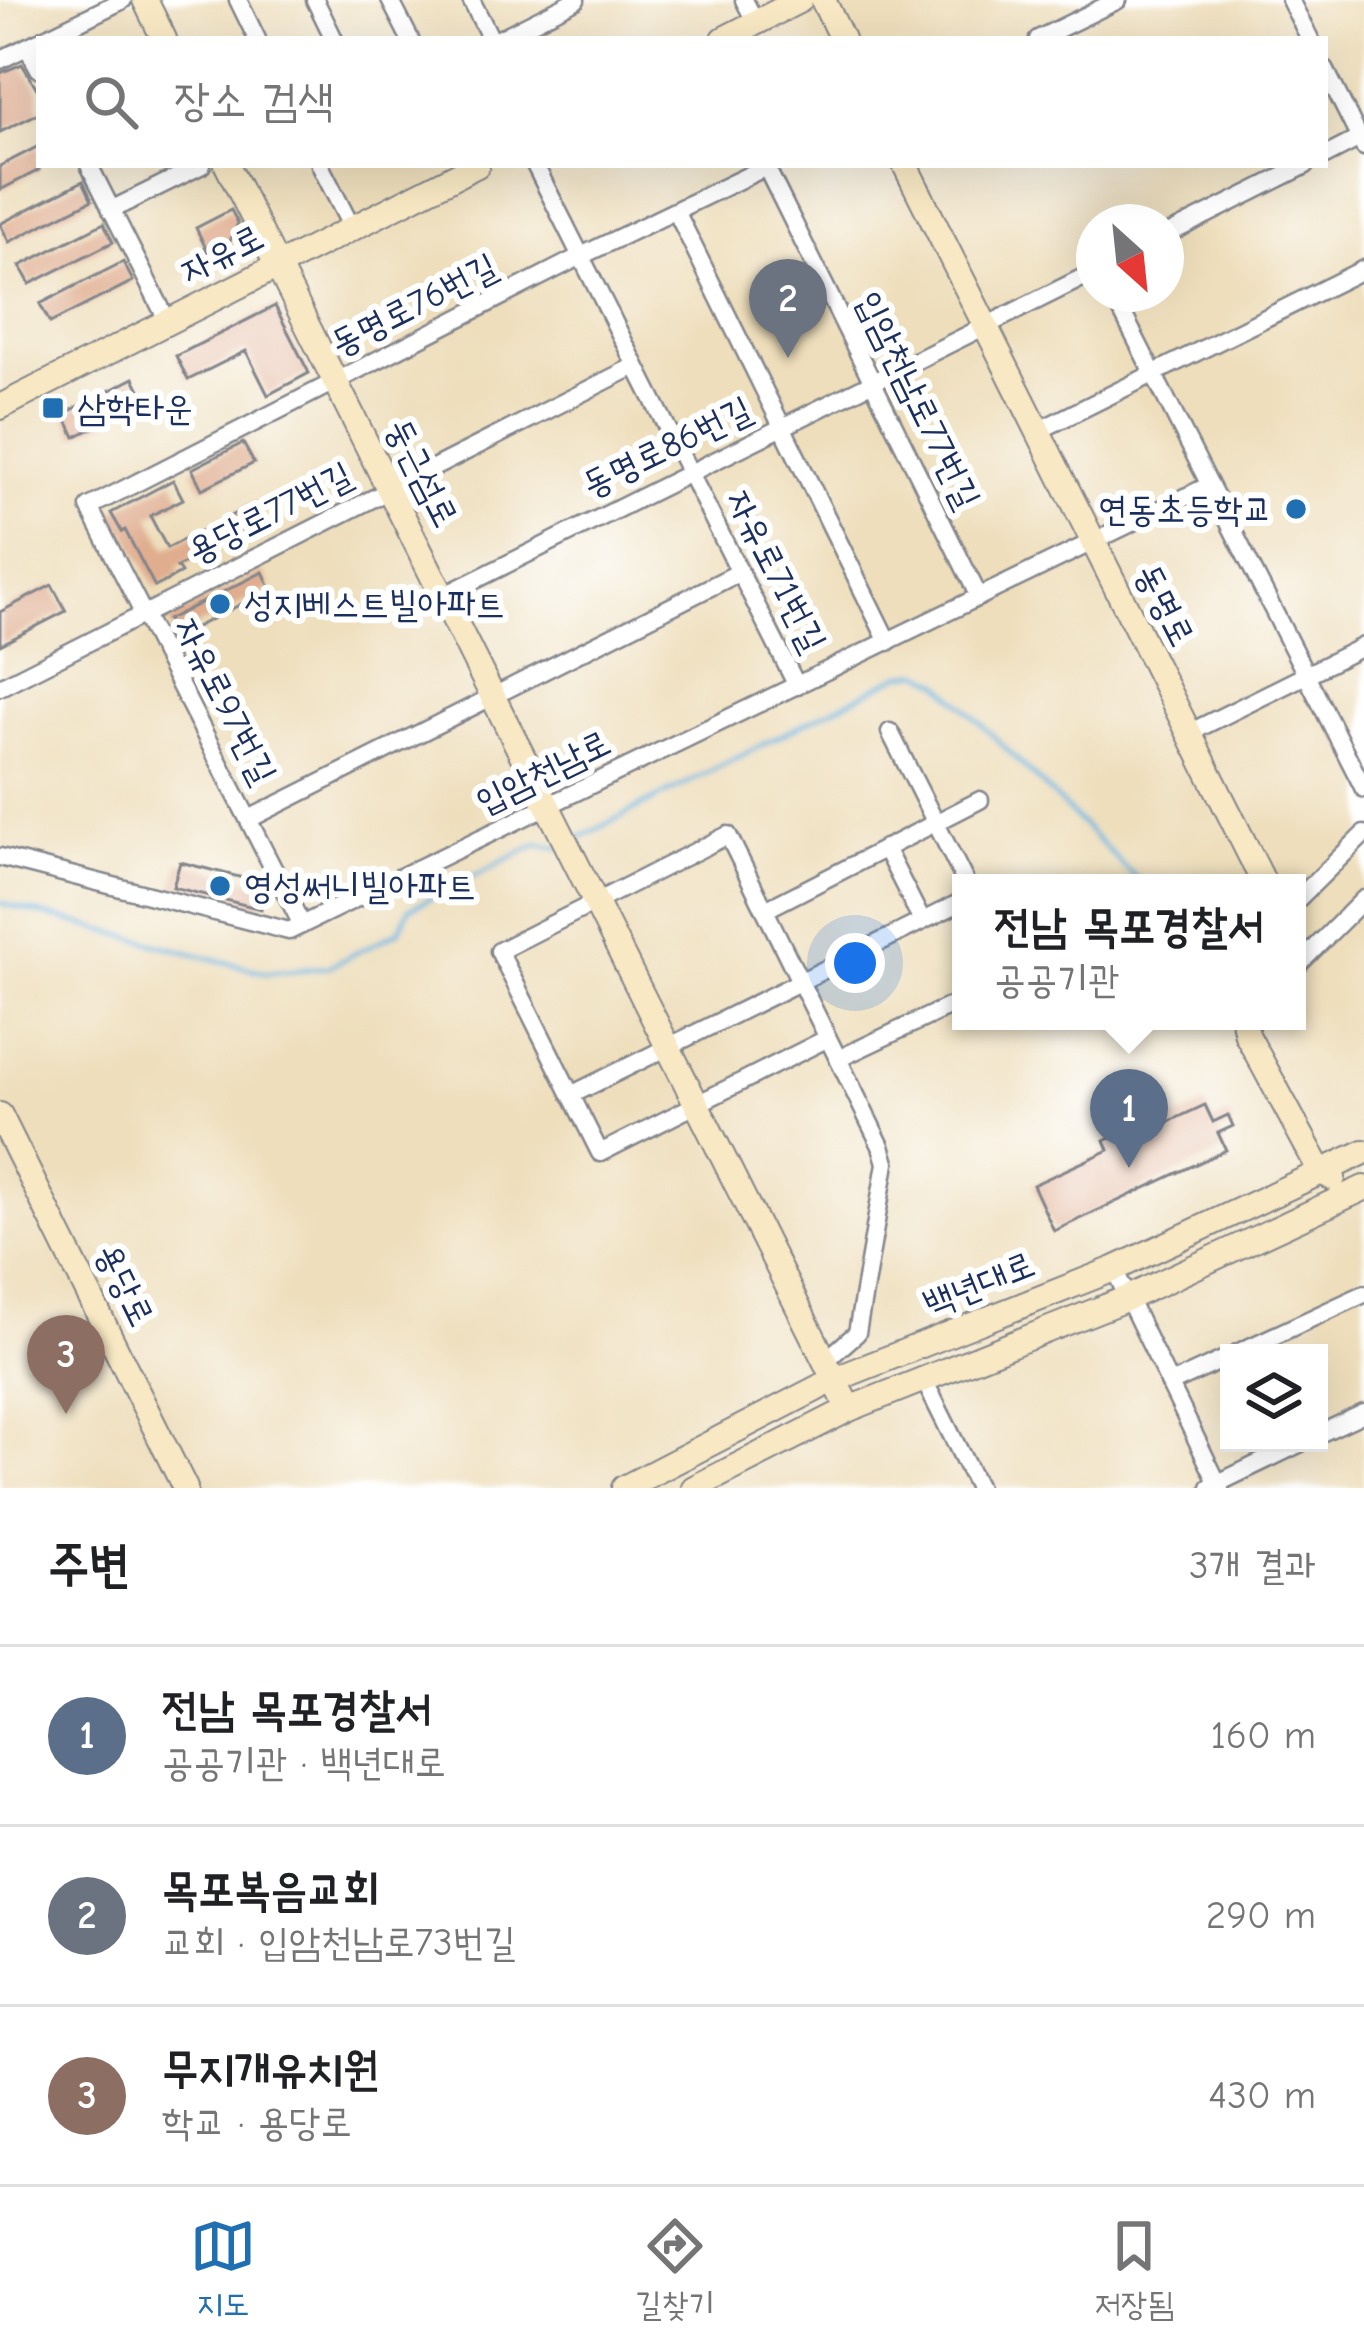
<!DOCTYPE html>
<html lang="ko">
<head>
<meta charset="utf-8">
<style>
  :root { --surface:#fff; --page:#f6f6f6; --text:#202124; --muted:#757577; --line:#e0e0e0; --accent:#1f6fb2 }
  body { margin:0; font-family:"Comic Neue","Poor Story",sans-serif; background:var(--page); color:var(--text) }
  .controls { position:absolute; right:36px; bottom:36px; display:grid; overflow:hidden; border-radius:0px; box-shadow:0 12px 48px #0002 }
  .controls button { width:108px; height:108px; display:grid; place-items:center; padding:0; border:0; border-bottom:3px solid var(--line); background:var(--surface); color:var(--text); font:60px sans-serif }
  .compass { position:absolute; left:1076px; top:204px; width:108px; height:108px; border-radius:50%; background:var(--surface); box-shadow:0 12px 48px #0002; rotate:153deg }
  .you { position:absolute; left:855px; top:963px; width:42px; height:42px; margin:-30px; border:9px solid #fff; border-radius:50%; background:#1a73e8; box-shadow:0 0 0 18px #1a73e833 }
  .badge { display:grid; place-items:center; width:78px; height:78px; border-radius:50%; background:var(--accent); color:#fff; font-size:39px; font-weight:700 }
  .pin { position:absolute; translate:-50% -99px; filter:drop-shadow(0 3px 6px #0008) }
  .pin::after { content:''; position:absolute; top:63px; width:42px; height:36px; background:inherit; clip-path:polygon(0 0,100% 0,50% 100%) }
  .popup { position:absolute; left:952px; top:874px; width:354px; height:156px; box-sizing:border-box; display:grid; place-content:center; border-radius:0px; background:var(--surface); filter:drop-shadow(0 3px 9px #0005); font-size:39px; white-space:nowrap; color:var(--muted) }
  .popup b { font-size:45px; color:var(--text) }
  .popup::after { content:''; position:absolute; left:50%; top:100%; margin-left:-24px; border:24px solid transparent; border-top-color:var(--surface) }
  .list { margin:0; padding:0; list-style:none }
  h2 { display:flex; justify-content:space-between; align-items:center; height:156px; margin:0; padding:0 48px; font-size:51px }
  h2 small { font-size:39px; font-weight:400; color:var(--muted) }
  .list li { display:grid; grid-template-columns:78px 1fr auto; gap:36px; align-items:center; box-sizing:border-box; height:180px; padding:0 48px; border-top:3px solid var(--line) }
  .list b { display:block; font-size:45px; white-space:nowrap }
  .list p { margin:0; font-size:39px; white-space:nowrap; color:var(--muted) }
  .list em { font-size:39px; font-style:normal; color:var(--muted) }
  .icon { flex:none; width:66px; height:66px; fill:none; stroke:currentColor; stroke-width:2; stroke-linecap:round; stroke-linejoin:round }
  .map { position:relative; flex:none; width:1364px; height:1488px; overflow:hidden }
  .search { position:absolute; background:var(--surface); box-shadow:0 12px 48px #0002; left:36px; right:36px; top:36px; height:132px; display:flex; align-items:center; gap:30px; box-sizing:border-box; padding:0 42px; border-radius:0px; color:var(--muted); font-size:45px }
  .sheet { height:696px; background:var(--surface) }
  nav { display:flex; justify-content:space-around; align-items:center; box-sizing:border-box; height:168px; border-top:3px solid var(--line); background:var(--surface); font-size:33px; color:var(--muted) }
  nav a { display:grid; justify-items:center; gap:6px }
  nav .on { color:var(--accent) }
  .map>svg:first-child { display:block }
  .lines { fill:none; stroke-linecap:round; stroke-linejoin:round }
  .stream { stroke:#64b2dd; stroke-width:4.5 }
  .building { fill:#e0ad8f }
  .street-casing { stroke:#84868c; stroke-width:21 }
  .secondary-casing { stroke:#84868c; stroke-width:28 }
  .street { stroke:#fff; stroke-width:16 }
  .secondary { stroke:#f8e8c3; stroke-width:24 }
  .poi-dot { fill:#1f6fb2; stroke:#fff; stroke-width:4.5 }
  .labels { text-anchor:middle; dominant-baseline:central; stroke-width:12; stroke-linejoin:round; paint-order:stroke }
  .street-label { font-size:36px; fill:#1b2f5e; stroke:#fff }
  .poi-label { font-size:36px; fill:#1b2f5e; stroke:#fff; text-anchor:start }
</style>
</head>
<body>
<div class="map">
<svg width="1364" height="1488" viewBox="0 0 1364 1488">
  <rect width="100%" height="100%" fill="#fff"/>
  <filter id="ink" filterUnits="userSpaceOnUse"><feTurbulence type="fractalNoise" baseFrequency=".00833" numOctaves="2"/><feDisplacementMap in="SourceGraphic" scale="24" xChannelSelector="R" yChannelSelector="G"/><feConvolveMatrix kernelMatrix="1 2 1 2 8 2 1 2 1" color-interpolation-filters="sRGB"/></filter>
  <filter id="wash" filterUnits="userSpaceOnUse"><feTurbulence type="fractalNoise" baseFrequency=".004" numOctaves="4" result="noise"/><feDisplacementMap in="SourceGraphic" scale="48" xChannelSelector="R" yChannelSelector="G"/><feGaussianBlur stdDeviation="2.7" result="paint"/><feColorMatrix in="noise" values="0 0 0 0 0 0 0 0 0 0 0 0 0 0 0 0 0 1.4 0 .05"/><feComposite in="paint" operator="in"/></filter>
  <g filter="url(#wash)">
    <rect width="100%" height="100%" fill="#eedebb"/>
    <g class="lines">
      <g class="stream">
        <polyline points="575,840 900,675 921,672 939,682 1141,883"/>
        <polyline points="0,903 267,973 328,967 399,931 409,909 538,844 560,848"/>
      </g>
    </g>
    <g id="blocks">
      <g class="building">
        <polygon points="22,64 39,92 39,113 0,132 0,73"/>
        <polygon points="39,146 39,170 0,190 0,166"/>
        <polygon points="83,181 92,200 9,242 0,224"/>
        <polygon points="231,210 238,223 227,248 210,257 196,228"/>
        <polygon points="104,223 113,242 30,284 20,266"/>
        <polygon points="123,262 133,281 50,323 40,304"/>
        <polygon points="275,306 309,373 268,395 246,351 188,380 176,356"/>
        <polygon points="134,378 146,401 75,437 64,414"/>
        <polygon points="243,443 254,463 202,489 192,469"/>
        <polygon points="173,480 183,499 150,516 167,548 200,531 210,550 177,567 181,573 155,587 125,530 122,532 111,513"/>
        <polygon points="254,504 263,522 228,540 219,522"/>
        <polygon points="263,572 271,589 176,637 167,620"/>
        <polygon points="52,585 66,611 0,645 0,612"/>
        <polygon points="180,862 267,884 261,909 173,887"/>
        <polygon points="1205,1105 1213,1122 1228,1115 1233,1126 1218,1133 1226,1150 1054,1231 1033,1185 1109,1150 1105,1140 1123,1132 1127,1141"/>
      </g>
    </g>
  </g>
  <g filter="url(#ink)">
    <use href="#blocks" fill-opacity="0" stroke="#84868c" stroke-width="3"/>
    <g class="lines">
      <defs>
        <g id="street">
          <polyline points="238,0 257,39"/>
          <polyline points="315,0 334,39"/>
          <polyline points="390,0 410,39"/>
          <polyline points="471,0 491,39"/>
          <polyline points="744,0 756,23"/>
          <polyline points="1290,0 1310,39"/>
          <polyline points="43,39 123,0"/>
          <polyline points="499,39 576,0"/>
          <polyline points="1038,39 1118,0"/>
          <polyline points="27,47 39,69"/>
          <polyline points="0,60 39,41"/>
          <polyline points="1325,69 1364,147"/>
          <polyline points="1325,156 1360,138"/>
          <polyline points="89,165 168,322"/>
          <polyline points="320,165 352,228"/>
          <polyline points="535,165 797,686"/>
          <polyline points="766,167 979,597"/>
          <polyline points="111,210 202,165"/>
          <polyline points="676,211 888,642"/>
          <polyline points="1166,235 1306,165"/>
          <polyline points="1113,294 1364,789"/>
          <polyline points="1038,431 1364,269"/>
          <polyline points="443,596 1094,272"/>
          <polyline points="0,687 635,366"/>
          <polyline points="890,732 966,883"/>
          <polyline points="1189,733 1364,646"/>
          <polyline points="249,819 740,572"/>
          <polyline points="885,848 922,921"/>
          <polyline points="0,857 289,931 1210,485"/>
          <polyline points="1297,900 1364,834"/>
          <polyline points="765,910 980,800"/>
          <polyline points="302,925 89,507 581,256 770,165"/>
          <polyline points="1297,966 1364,899"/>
          <polyline points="838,1059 948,1007"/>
          <polyline points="571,1095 961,902"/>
          <polyline points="1114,1269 1220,1488"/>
          <polyline points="1237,1353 1364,1294"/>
          <polyline points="824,1362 857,1333 886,1163 881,1146 728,835 499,951 600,1153 828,1038"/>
          <polyline points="924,1380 978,1488"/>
          <polyline points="1170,1384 1229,1357"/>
          <polyline points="1319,1434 1364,1413"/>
          <polyline points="1210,1487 1301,1443"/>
        </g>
        <g id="secondary">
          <polyline points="145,0 164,39"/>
          <polyline points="823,0 842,39"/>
          <polyline points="724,39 800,0"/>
          <polyline points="227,165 849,1409"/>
          <polyline points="905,165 1264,883"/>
          <polyline points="0,407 477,165"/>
          <polyline points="1244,1021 1247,1035 1321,1172 1333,1178"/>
          <polyline points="0,1115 185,1488"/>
          <polyline points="624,1488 833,1380 1114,1269 1364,1152"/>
          <polyline points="694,1488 849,1409 1128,1298 1364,1188"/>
        </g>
      </defs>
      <use href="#street" class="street-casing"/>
      <use href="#secondary" class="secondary-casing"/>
      <use href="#street" class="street"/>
      <use href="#secondary" class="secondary"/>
    </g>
  </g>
  <g class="poi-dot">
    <rect x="41" y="396" width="24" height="24" rx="6"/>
    <circle cx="1296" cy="509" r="12"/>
    <circle cx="220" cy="604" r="12"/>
    <circle cx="220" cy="886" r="12"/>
  </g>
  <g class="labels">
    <g class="street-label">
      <text transform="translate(222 254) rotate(-27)">자유로</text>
      <text transform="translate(414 305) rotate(-27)">동명로76번길</text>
      <text transform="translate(918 400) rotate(64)">입암천남로77번길</text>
      <text transform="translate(667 447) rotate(-26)">동명로86번길</text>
      <text transform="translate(422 473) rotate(63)">둥근섬로</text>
      <text transform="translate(270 513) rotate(-27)">용당로77번길</text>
      <text transform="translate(776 571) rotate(63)">자유로71번길</text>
      <text transform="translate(1165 605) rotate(63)">동명로</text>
      <text transform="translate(225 701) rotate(63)">자유로97번길</text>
      <text transform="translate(543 772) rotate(-26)">입암천남로</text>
      <text transform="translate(979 1284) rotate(-22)">백년대로</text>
      <text transform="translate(125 1285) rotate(64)">용당로</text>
    </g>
    <g class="poi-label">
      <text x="77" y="408">삼학타운</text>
      <text x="1272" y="509" text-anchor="end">연동초등학교</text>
      <text x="244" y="604">성지베스트빌아파트</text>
      <text x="244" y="886">영성써니빌아파트</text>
    </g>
  </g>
</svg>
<div class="controls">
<button><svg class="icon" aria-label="layers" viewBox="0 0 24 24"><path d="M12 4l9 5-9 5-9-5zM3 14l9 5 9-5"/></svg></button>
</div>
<svg class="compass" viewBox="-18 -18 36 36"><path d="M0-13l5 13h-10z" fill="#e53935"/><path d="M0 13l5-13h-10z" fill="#757577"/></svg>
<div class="you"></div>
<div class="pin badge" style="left:1129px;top:1168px;background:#5c6f8a">1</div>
<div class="popup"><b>전남 목포경찰서</b>공공기관</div>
<div class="pin badge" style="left:788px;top:358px;background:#6b7280">2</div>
<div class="pin badge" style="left:66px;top:1414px;background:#8d6e63">3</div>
<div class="search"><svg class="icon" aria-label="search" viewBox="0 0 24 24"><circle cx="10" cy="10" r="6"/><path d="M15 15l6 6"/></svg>장소 검색</div>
</div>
<section class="sheet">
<h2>주변<small>3개 결과</small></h2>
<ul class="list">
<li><span class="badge" style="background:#5c6f8a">1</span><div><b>전남 목포경찰서</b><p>공공기관 · 백년대로</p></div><em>160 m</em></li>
<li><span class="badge" style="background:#6b7280">2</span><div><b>목포복음교회</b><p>교회 · 입암천남로73번길</p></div><em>290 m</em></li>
<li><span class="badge" style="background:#8d6e63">3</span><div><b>무지개유치원</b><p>학교 · 용당로</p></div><em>430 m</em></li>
</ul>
</section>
<nav>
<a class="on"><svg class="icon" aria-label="map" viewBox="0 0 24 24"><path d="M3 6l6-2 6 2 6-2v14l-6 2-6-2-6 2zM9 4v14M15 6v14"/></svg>지도</a>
<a><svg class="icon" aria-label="directions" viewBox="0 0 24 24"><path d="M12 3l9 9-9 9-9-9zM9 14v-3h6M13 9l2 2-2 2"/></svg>길찾기</a>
<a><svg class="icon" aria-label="saved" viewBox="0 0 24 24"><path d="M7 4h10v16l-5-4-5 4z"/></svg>저장됨</a>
</nav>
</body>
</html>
